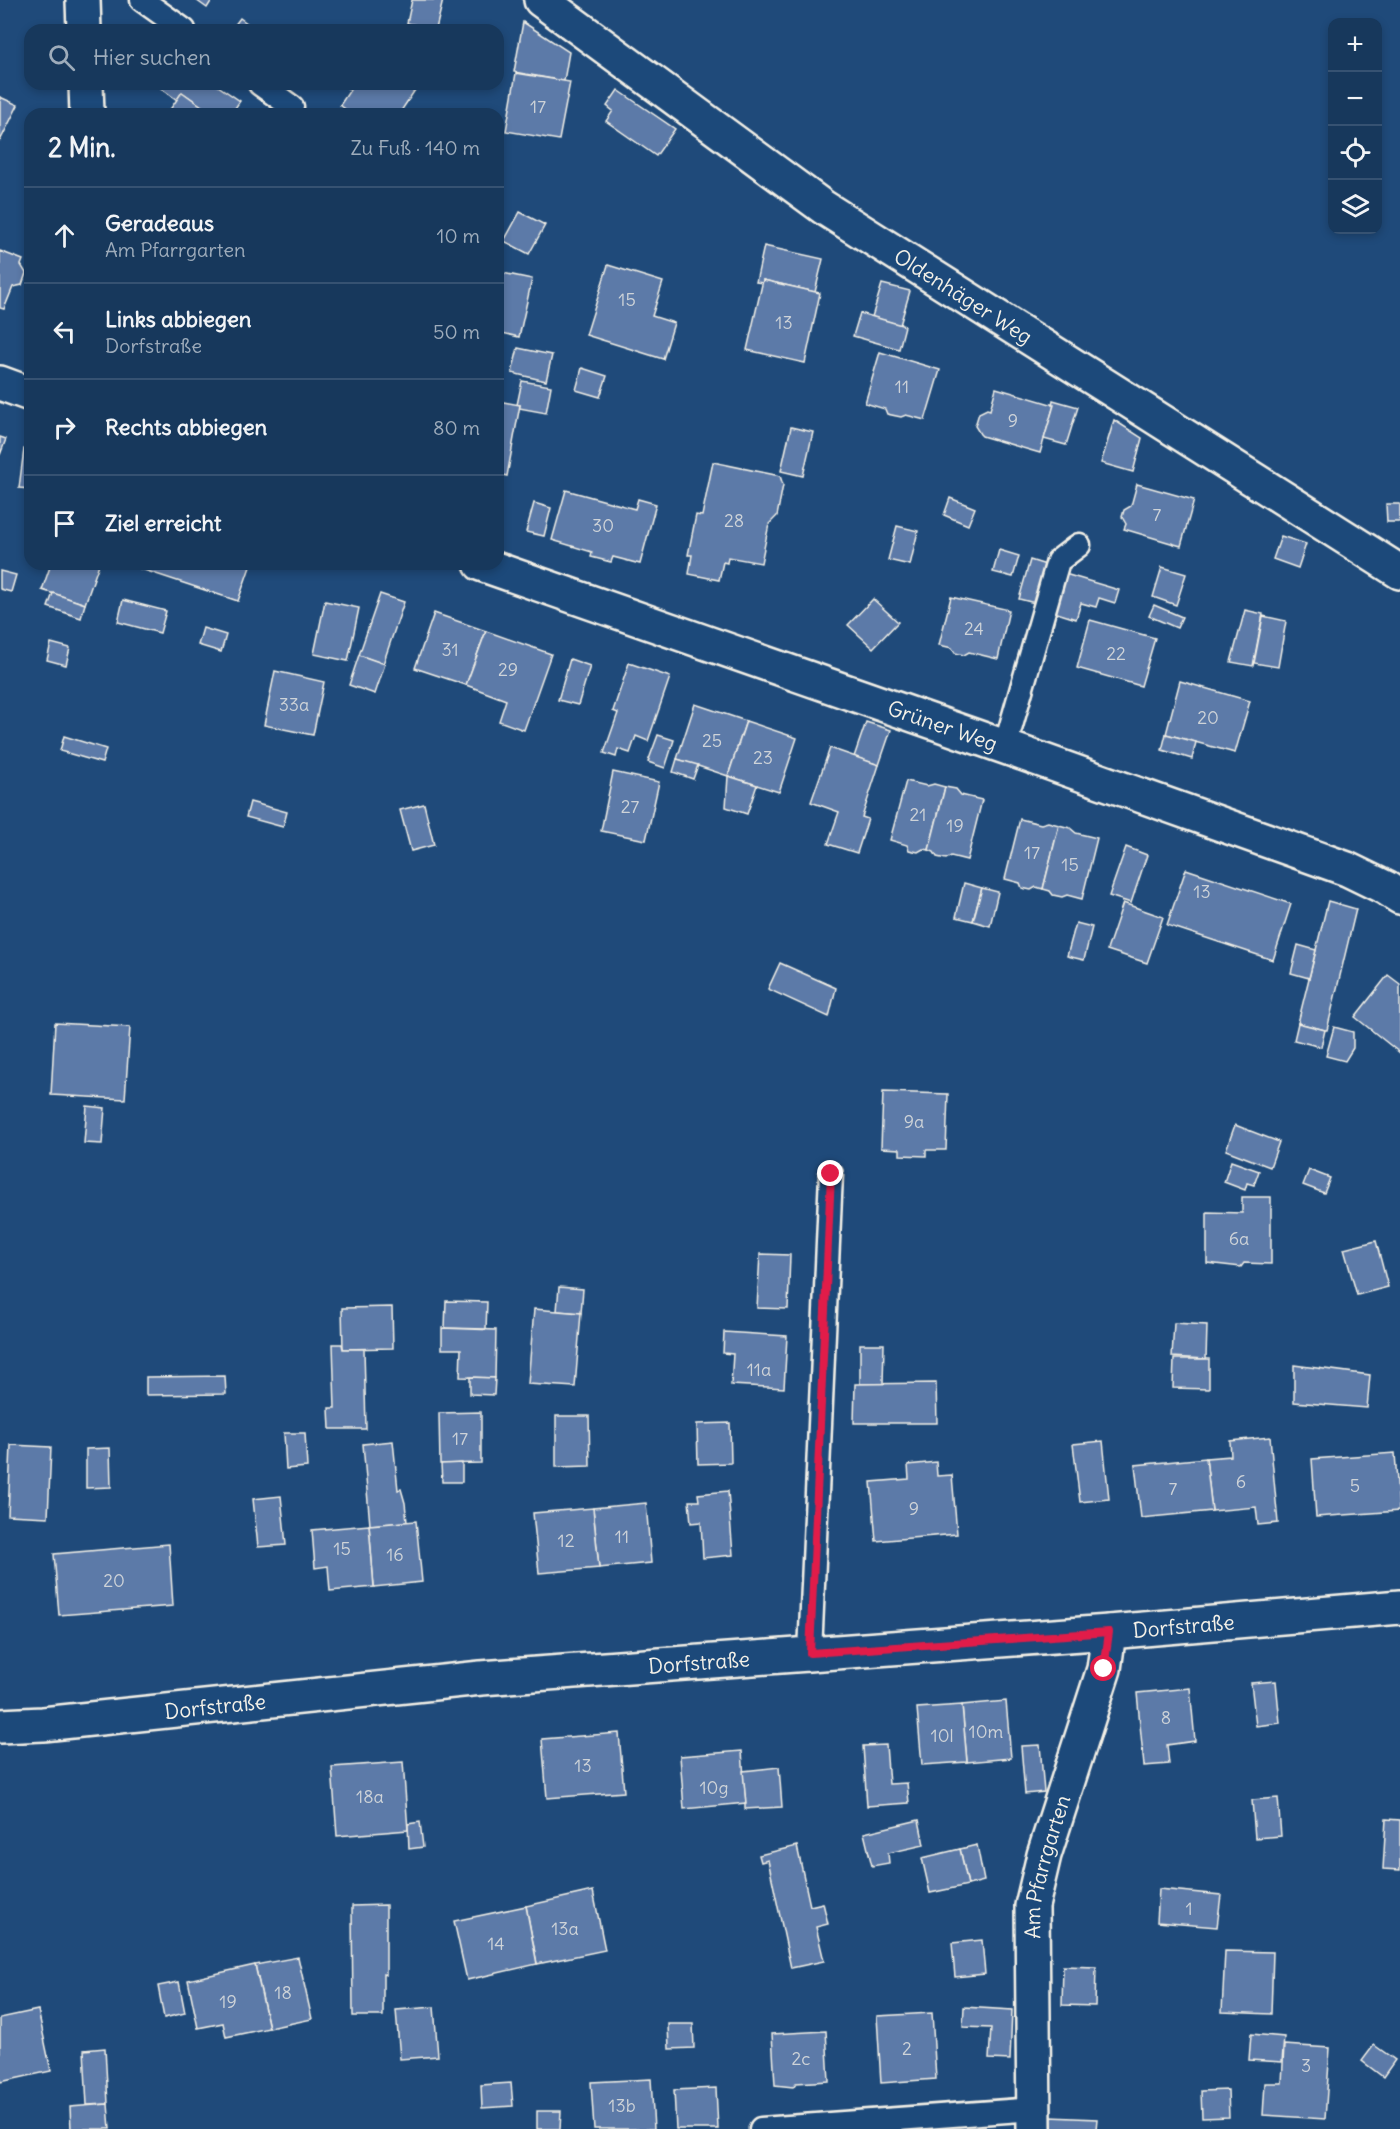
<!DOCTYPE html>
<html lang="de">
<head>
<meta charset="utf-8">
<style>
  :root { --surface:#17385c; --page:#244365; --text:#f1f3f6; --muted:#9eacbb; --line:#365272 }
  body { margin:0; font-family:Delius,sans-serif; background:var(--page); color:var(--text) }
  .controls { position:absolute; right:18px; top:18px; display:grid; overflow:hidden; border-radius:12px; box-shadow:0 3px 9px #0003 }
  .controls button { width:54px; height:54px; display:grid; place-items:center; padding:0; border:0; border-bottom:2px solid var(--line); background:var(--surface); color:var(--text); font:30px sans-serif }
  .stop { position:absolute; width:18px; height:18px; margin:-14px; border:4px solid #e11d48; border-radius:50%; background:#fff }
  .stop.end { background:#e11d48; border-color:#fff; box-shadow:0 2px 6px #0008 }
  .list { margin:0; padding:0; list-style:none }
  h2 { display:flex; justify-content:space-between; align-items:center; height:78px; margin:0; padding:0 24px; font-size:26px }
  h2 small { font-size:20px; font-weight:400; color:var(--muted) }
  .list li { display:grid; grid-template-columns:39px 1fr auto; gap:18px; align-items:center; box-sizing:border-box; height:96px; padding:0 24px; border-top:2px solid var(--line) }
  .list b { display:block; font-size:22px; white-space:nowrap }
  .list p { margin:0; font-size:20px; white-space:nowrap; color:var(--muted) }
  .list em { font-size:20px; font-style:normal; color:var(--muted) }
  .icon { flex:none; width:33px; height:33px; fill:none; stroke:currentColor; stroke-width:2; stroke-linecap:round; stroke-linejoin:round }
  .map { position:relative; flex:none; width:1400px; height:2129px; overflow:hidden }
  .search { position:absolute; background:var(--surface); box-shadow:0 3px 9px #0003; left:24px; top:24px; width:480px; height:66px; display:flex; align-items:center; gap:15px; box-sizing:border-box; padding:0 21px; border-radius:18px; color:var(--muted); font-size:22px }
  .panel { position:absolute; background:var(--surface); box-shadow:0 3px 9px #0003; left:24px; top:108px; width:480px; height:462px; border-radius:18px }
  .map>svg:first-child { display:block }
  .building { fill:#5c7aa8; stroke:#f4f1e8; stroke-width:1.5 }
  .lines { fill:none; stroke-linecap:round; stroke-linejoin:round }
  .service-casing { stroke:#f4f1e8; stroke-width:27 }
  .minor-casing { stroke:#f4f1e8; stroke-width:38 }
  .tertiary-casing { stroke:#f4f1e8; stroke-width:38 }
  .service { stroke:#1f4a7a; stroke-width:22 }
  .minor { stroke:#1f4a7a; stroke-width:33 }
  .tertiary { stroke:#1f4a7a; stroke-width:33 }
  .route { stroke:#e11d48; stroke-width:8 }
  .labels { text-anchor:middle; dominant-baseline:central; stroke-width:5; stroke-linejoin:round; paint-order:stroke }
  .number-label { font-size:18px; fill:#ced3d8 }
  .street-label { font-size:21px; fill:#f4f1e8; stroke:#1f4a7a }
</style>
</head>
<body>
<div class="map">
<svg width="1400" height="2129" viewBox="0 0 1400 2129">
  <rect width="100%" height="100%" fill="#1f4a7a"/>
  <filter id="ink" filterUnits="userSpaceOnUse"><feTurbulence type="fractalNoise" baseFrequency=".0167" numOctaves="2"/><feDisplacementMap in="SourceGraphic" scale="12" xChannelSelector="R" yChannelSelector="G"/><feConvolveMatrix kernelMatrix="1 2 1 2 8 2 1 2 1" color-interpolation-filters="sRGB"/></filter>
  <g filter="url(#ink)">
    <g class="building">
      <polygon points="196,0 212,0 207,8"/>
      <polygon points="412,0 443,0 436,29 407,23"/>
      <polygon points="240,18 255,29 254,30 231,30"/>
      <polygon points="523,22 569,52 564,81 514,72"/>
      <polygon points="263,23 273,30 258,30"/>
      <polygon points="516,73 570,82 559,140 506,131"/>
      <polygon points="159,84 215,84 240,101 231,114 213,114 182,92 177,100 158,86"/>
      <polygon points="341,84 419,84 399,114 352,114 340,105 350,90"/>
      <polygon points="618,90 675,129 656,156 606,121 613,111 607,106"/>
      <polygon points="182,92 213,114 167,114"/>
      <polygon points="0,97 18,105 0,141"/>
      <polygon points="520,212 545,225 529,254 504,241"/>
      <polygon points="764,246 823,259 815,292 763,280 763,283 756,282"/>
      <polygon points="0,251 23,260 21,265 26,273 22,285 13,287 4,309 0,308"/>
      <polygon points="608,265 663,282 652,316 674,323 663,359 586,335"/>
      <polygon points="498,272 532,279 519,337 498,332"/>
      <polygon points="763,280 820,293 805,363 747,350"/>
      <polygon points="882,284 910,291 900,325 872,317"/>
      <polygon points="860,313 905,326 899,349 853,336"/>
      <polygon points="518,348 552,355 546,381 512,373"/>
      <polygon points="880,352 940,370 925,420 906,415 901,417 887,414 885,409 865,403"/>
      <polygon points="582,368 607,376 600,397 576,390"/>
      <polygon points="522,381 551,386 546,413 519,408 520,405 517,405"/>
      <polygon points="996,388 1054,405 1040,453 982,436 980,434 975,426 979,413 987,409 990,410"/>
      <polygon points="1053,400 1078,407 1066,445 1044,439 1054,405 1052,405"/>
      <polygon points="498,401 520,405 507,476 498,474"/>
      <polygon points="1114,420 1142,438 1133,472 1101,463"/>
      <polygon points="791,427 813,432 803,476 781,471"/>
      <polygon points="0,437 6,439 0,455"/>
      <polygon points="24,449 30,450 30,489 19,488"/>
      <polygon points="713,462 780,476 783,485 777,516 769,524 761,563 728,557 727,563 723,562 719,580 689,574 692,555 688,555 696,515 702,516"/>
      <polygon points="1137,484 1194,500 1181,546 1124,529 1126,524 1122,517 1124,510 1131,506"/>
      <polygon points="566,490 635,509 638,499 656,504 640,564 613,557 611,562 591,557 592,552 552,540"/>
      <polygon points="950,498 975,508 968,525 944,515"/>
      <polygon points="534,503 551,508 544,536 526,532"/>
      <polygon points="1386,504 1400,504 1400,522 1387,522"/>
      <polygon points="897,526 918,531 910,565 888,560"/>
      <polygon points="1281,536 1306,544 1298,568 1273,559"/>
      <polygon points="999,550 1019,556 1013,577 993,572"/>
      <polygon points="1030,560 1046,565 1035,603 1019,599"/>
      <polygon points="51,564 99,564 85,604 42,590"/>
      <polygon points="136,564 251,564 238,601 135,567"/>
      <polygon points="1162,567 1186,574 1176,605 1153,597"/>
      <polygon points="0,571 16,575 11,592 0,589"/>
      <polygon points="1065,574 1119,590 1115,603 1099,598 1096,607 1081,603 1076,619 1054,612"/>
      <polygon points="53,593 85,604 81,618 48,607"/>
      <polygon points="380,594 404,602 383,664 359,655"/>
      <polygon points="951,597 1009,610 998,659 969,652 964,655 955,653 952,648 939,645"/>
      <polygon points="873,599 898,622 873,648 848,625"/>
      <polygon points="123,600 166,611 160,633 118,622"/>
      <polygon points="325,601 359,608 348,661 314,654"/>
      <polygon points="1154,605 1182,617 1177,628 1149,616"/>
      <polygon points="1245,610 1263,614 1253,666 1231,662"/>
      <polygon points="434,613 486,631 466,685 415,668"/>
      <polygon points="1263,616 1286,621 1278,667 1254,663"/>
      <polygon points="1090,620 1155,638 1141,686 1077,668"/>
      <polygon points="203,628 226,635 221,652 198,645"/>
      <polygon points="486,631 551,654 524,730 499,721 506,700 466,685"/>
      <polygon points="51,643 70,648 66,665 47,660"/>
      <polygon points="359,655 385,664 375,694 349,685"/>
      <polygon points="570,659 590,666 578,705 558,700"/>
      <polygon points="629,663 670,677 648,741 636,736 630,753 618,749 616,757 604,753 618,713 613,711"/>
      <polygon points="275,671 324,682 313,735 264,725"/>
      <polygon points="1180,681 1250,701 1235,753 1166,734"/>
      <polygon points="695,704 746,721 728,776 677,759"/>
      <polygon points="746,721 797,738 779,792 728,776"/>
      <polygon points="866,722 891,730 879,765 854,757"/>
      <polygon points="1166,734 1196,742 1192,759 1162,750"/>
      <polygon points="658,735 674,740 665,768 648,762"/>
      <polygon points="64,736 106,749 102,763 60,751"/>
      <polygon points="830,748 879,765 862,817 868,819 857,853 828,844 839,812 811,802"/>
      <polygon points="677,759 698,765 693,779 673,772"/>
      <polygon points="613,772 659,782 646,840 601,831"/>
      <polygon points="728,776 757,785 747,814 726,807"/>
      <polygon points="906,781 927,786 934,784 945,787 929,850 923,849 918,852 909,850 907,845 890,840"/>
      <polygon points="945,787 956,789 961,795 982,800 967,860 951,856 946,859 937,857 934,852 929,850"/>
      <polygon points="250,802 287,812 283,827 246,817"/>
      <polygon points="424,804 434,845 411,851 400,810"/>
      <polygon points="1020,819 1041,824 1048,822 1059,825 1043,889 1036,887 1031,890 1022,888 1020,883 1005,879"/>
      <polygon points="1059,825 1070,828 1076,833 1097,838 1082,899 1067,895 1062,897 1053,895 1050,891 1043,889"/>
      <polygon points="1126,847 1147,855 1131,903 1109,896"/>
      <polygon points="1186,869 1291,904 1273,960 1167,925"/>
      <polygon points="964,883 982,888 973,921 956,917"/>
      <polygon points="982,888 998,892 990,926 973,921"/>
      <polygon points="1328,901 1356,909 1327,1030 1325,1030 1298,1023"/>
      <polygon points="1123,903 1163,917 1147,963 1107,950"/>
      <polygon points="1076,923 1092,927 1084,960 1067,956"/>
      <polygon points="1298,945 1316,950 1309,978 1291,973"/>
      <polygon points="780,963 836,988 829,1017 768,989"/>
      <polygon points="1388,975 1400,984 1400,1053 1355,1017"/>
      <polygon points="55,1023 130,1027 125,1099 51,1095"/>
      <polygon points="1298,1023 1325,1030 1321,1047 1294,1040"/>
      <polygon points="1334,1027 1353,1032 1353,1048 1345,1061 1326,1056"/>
      <polygon points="883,1092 948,1094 946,1150 926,1150 926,1156 900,1155 900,1149 881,1148"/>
      <polygon points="87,1106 105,1108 102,1144 84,1143"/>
      <polygon points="1235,1125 1279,1142 1270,1167 1226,1150"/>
      <polygon points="1231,1161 1259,1171 1254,1185 1247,1183 1245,1190 1224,1182"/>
      <polygon points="1309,1170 1330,1178 1324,1193 1303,1185"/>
      <polygon points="1242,1197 1271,1197 1271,1264 1244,1263 1241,1267 1207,1263 1207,1212 1242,1213"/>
      <polygon points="1376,1241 1388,1287 1357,1295 1344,1249"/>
      <polygon points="760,1254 790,1255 788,1309 757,1308"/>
      <polygon points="559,1287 583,1289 581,1313 557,1311"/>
      <polygon points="446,1301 487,1302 486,1329 445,1328"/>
      <polygon points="392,1307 393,1348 343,1349 342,1308"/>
      <polygon points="534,1309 581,1313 575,1387 528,1384"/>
      <polygon points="1174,1323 1207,1325 1206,1359 1172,1357"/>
      <polygon points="442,1328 496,1330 495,1378 460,1377 461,1349 442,1349"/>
      <polygon points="724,1332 787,1336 784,1388 731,1385 733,1354 723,1353"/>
      <polygon points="333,1344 342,1344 343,1349 364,1349 366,1429 330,1429 329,1408 335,1408"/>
      <polygon points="860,1344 884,1344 883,1384 860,1384"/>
      <polygon points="1174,1359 1209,1359 1209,1389 1173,1388"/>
      <polygon points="1294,1365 1370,1375 1367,1408 1294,1402"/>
      <polygon points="225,1376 226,1394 146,1395 146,1377"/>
      <polygon points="470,1377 495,1378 494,1395 470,1394"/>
      <polygon points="936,1383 937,1423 854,1423 855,1384"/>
      <polygon points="481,1412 481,1463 440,1464 439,1413"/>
      <polygon points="556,1416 589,1416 590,1466 556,1467"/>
      <polygon points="730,1423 731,1463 698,1464 697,1424"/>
      <polygon points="284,1433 305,1433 307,1467 286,1469"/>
      <polygon points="1270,1437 1278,1523 1258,1525 1256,1507 1212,1511 1206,1458 1231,1456 1230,1441"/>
      <polygon points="393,1441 398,1490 401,1489 405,1503 407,1522 370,1525 363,1444"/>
      <polygon points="1103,1441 1109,1499 1080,1502 1073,1444"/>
      <polygon points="11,1445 51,1447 48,1517 8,1515"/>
      <polygon points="110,1448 111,1487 86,1488 86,1449"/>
      <polygon points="1395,1453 1399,1511 1316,1517 1312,1459"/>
      <polygon points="1206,1458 1212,1511 1141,1518 1135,1465"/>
      <polygon points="936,1462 937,1476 952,1475 957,1534 876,1541 871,1482 909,1479 908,1465"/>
      <polygon points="462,1463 462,1482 442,1482 441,1464"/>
      <polygon points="728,1491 733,1555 703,1558 701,1522 691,1523 689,1501 699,1501 698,1494"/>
      <polygon points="281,1496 286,1545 258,1547 253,1499"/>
      <polygon points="646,1503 651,1563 599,1568 593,1508"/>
      <polygon points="593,1508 599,1568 539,1573 533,1513"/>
      <polygon points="416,1521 422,1582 374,1587 369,1525"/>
      <polygon points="369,1525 374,1587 330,1591 328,1566 315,1568 312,1530"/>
      <polygon points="169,1544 173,1606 59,1615 54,1554"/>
      <polygon points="1276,1681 1280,1723 1256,1726 1251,1683"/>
      <polygon points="1190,1688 1195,1741 1167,1745 1169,1764 1144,1766 1137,1693"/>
      <polygon points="1006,1701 1011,1758 967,1762 962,1705"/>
      <polygon points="962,1705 967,1762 922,1765 917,1708"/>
      <polygon points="619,1733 624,1792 547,1798 542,1739"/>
      <polygon points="886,1745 889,1784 907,1783 909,1803 867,1806 863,1746"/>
      <polygon points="1040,1745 1044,1792 1025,1794 1021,1746"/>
      <polygon points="742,1751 746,1803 684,1809 680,1756"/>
      <polygon points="403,1762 408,1830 337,1836 332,1767"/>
      <polygon points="779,1767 782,1807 745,1809 745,1803 746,1803 743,1771"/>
      <polygon points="1278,1798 1281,1836 1255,1838 1252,1800"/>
      <polygon points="1386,1819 1400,1820 1400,1870 1383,1869"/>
      <polygon points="919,1820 924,1845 888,1853 889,1863 872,1866 864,1833"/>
      <polygon points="420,1822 423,1847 409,1849 408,1824"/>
      <polygon points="977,1845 984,1881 968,1885 960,1849"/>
      <polygon points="797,1846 810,1906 823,1903 828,1924 816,1927 824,1961 791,1968 768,1860 761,1862 759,1855"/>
      <polygon points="960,1849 968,1885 930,1893 922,1858"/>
      <polygon points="1159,1889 1221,1895 1217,1927 1157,1922"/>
      <polygon points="593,1891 605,1950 537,1964 526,1906"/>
      <polygon points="386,1905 386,1975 383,1974 383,2016 353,2016 352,1906"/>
      <polygon points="526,1906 537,1964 467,1980 454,1921"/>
      <polygon points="982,1940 985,1974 955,1977 952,1943"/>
      <polygon points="1225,1951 1273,1952 1271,2014 1222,2012"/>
      <polygon points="298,1957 312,2019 269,2028 255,1965"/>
      <polygon points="255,1965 269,2028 226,2037 223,2023 198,2028 188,1980"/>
      <polygon points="1063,1966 1096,1967 1095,2006 1062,2005"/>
      <polygon points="179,1982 185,2013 164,2018 158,1986"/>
      <polygon points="434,2007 438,2056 400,2059 396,2010"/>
      <polygon points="964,2007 1012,2010 1010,2060 989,2059 991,2028 963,2027"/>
      <polygon points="38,2010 51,2071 0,2082 0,2018"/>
      <polygon points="932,2013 936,2079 881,2083 877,2016"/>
      <polygon points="668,2024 693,2024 694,2048 669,2049"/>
      <polygon points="826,2031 829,2081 796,2083 793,2087 775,2085 772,2034"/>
      <polygon points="1251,2034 1284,2037 1282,2062 1249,2060"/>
      <polygon points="1284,2045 1330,2048 1325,2119 1263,2115 1265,2083 1282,2083"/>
      <polygon points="1374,2045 1395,2060 1383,2077 1362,2061"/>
      <polygon points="105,2048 108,2104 87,2105 84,2050"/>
      <polygon points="651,2079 654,2129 594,2129 591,2082"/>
      <polygon points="511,2083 513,2106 482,2108 481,2085"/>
      <polygon points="716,2088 718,2129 676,2129 674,2090"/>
      <polygon points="1228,2090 1229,2117 1202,2118 1201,2091"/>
      <polygon points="108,2104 110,2129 71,2129 70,2107"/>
      <polygon points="537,2111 561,2111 560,2129 537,2129"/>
      <polygon points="1050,2117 1097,2119 1096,2129 1050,2129"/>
    </g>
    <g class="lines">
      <defs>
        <g id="service">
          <polyline points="142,0 184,30"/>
          <polyline points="260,84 292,107"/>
          <polyline points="1005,747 1058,561 1079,545"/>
          <polyline points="810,1653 831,1174"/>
          <polyline points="761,2129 1034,2109"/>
        </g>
        <g id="minor">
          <polyline points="83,0 84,30"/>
          <path id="s1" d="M 541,0 L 823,207 L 1400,572"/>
          <polyline points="86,84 87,114"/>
          <polyline points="0,383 30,394"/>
          <path id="s2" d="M 481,564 L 1005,747 L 1347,869 L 1386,888 L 1400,897"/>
          <path id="s3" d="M 1034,2129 L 1032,1906 L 1044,1855 L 1104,1669 L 1109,1632"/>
        </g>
        <g id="tertiary">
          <path id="s4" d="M 0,1726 L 43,1724 L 481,1678 L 1109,1632 L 1400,1607"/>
        </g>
      </defs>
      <use href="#service" class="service-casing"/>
      <use href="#minor" class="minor-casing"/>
      <use href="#tertiary" class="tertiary-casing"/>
      <use href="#service" class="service"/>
      <use href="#minor" class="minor"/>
      <use href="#tertiary" class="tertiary"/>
    </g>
  </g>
  <g class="lines" filter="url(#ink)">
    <polyline class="route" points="831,1174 810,1653 1109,1632 1104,1669"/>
  </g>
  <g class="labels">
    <g class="number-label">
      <text x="538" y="106">17</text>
      <text x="627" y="299">15</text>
      <text x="784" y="322">13</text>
      <text x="902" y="386">11</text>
      <text x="1013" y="420">9</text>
      <text x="1157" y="514">7</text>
      <text x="734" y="520">28</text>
      <text x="603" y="525">30</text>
      <text x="974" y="628">24</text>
      <text x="450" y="649">31</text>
      <text x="1116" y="653">22</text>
      <text x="508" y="669">29</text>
      <text x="294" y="704">33a</text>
      <text x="1208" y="717">20</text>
      <text x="712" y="740">25</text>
      <text x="763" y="757">23</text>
      <text x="630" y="806">27</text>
      <text x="918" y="814">21</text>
      <text x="955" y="825">19</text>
      <text x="1032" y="852">17</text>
      <text x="1070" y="864">15</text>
      <text x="1202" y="891">13</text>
      <text x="914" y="1121">9a</text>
      <text x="1239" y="1238">6a</text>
      <text x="759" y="1369">11a</text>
      <text x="460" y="1438">17</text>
      <text x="1241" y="1481">6</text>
      <text x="1355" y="1485">5</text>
      <text x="1173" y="1488">7</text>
      <text x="914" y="1508">9</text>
      <text x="622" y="1536">11</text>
      <text x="566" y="1540">12</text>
      <text x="342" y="1548">15</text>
      <text x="395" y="1554">16</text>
      <text x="114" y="1580">20</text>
      <text x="1166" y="1717">8</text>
      <text x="986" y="1731">10m</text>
      <text x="942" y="1735">10l</text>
      <text x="583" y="1765">13</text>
      <text x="714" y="1787">10g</text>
      <text x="370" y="1796">18a</text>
      <text x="1189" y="1908">1</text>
      <text x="565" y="1928">13a</text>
      <text x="496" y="1943">14</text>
      <text x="283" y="1992">18</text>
      <text x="228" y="2001">19</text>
      <text x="907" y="2048">2</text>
      <text x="801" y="2058">2c</text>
      <text x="1306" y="2065">3</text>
      <text x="622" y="2105">13b</text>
    </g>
    <g class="street-label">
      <text stroke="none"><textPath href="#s1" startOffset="516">Oldenhäger Weg</textPath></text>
      <text stroke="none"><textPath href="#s2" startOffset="489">Grüner Weg</textPath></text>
      <text stroke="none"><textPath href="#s4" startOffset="1188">Dorfstraße</textPath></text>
      <text stroke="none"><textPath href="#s4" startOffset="702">Dorfstraße</textPath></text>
      <text stroke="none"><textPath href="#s4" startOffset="216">Dorfstraße</textPath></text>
      <text stroke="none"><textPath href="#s3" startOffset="264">Am Pfarrgarten</textPath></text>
    </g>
  </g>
</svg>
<div class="controls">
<button>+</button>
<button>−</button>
<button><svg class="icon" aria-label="locate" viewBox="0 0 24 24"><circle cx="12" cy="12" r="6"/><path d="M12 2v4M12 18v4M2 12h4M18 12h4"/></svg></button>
<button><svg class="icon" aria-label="layers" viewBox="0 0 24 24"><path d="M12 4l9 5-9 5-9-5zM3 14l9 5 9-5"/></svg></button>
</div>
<div class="stop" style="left:1104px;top:1669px"></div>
<div class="stop end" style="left:831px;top:1174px"></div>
<div class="search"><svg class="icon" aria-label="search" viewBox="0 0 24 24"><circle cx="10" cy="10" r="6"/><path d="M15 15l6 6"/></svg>Hier suchen</div>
<section class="panel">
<h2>2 Min.<small>Zu Fuß · 140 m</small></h2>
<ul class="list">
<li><svg class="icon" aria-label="ahead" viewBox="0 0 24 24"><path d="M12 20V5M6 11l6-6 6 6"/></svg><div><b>Geradeaus</b><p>Am Pfarrgarten</p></div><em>10 m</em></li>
<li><svg class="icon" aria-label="left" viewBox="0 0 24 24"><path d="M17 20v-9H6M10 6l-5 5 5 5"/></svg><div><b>Links abbiegen</b><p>Dorfstraße</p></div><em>50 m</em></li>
<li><svg class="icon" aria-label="right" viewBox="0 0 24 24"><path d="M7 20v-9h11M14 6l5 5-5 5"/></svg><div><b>Rechts abbiegen</b></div><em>80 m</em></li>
<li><svg class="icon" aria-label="arrive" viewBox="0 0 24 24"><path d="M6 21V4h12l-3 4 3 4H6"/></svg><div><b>Ziel erreicht</b></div></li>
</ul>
</section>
</div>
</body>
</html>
